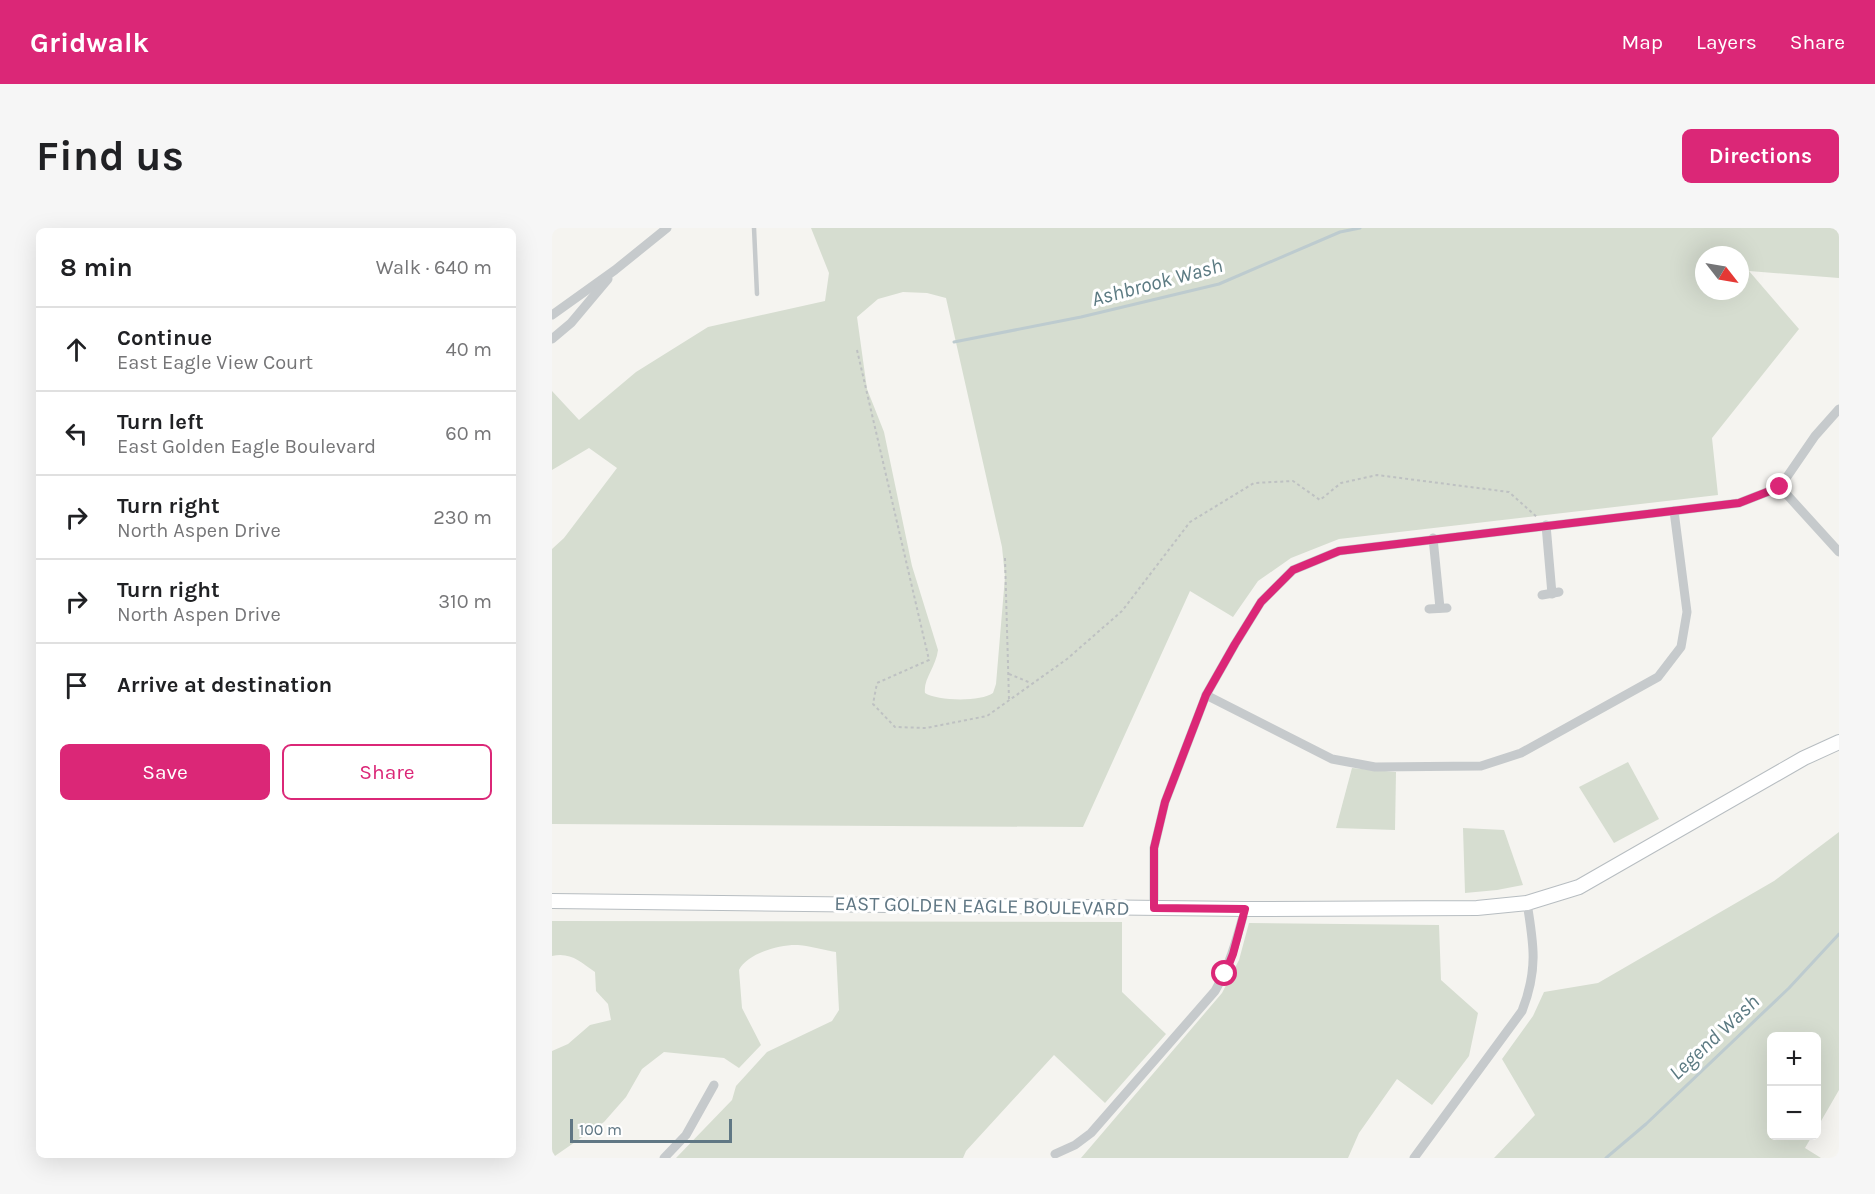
<!DOCTYPE html>
<html lang="en">
<head>
<meta charset="utf-8">
<style>
  :root { --surface:#fff; --page:#f6f6f6; --text:#202124; --muted:#757577; --line:#e0e0e0; --accent:#db2777 }
  body { margin:0; font-family:Karla,sans-serif; background:var(--page); color:var(--text) }
  .controls { position:absolute; right:18px; bottom:18px; display:grid; overflow:hidden; border-radius:9px; box-shadow:0 6px 24px #0002 }
  .controls button { width:54px; height:54px; display:grid; place-items:center; padding:0; border:0; border-bottom:2px solid var(--line); background:var(--surface); color:var(--text); font:30px sans-serif }
  .compass { position:absolute; left:1143px; top:18px; width:54px; height:54px; border-radius:50%; background:var(--surface); box-shadow:0 6px 24px #0002; rotate:121deg }
  .scale { position:absolute; left:18px; bottom:15px; width:162px; box-sizing:border-box; padding-left:6px; border:3px solid #607784; border-top:0; font-size:16px; line-height:21px; white-space:nowrap; color:#607784; -webkit-text-stroke:4px #fff; paint-order:stroke }
  .stop { position:absolute; width:18px; height:18px; margin:-14px; border:4px solid #db2777; border-radius:50%; background:#fff }
  .stop.end { background:#db2777; border-color:#fff; box-shadow:0 2px 6px #0008 }
  .list { margin:0; padding:0; list-style:none }
  h2 { display:flex; justify-content:space-between; align-items:center; height:78px; margin:0; padding:0 24px; font-size:26px }
  h2 small { font-size:20px; font-weight:400; color:var(--muted) }
  .list li { display:grid; grid-template-columns:39px 1fr auto; gap:18px; align-items:center; box-sizing:border-box; height:84px; padding:0 24px; border-top:2px solid var(--line) }
  .list b { display:block; font-size:22px; white-space:nowrap }
  .list p { margin:0; font-size:20px; white-space:nowrap; color:var(--muted) }
  .list em { font-size:20px; font-style:normal; color:var(--muted) }
  .actions { display:flex; gap:12px; padding:18px 24px }
  .actions a { flex:1; padding:14px 0; border:2px solid var(--accent); border-radius:9px; text-align:center; font-size:21px; color:var(--accent) }
  .actions .main { background:var(--accent); color:#fff }
  .icon { flex:none; width:33px; height:33px; fill:none; stroke:currentColor; stroke-width:2; stroke-linecap:round; stroke-linejoin:round }
  .map { position:relative; flex:none; width:1287px; height:930px; overflow:hidden; border-radius:9px }
  header { display:flex; align-items:center; gap:36px; box-sizing:border-box; height:84px; padding:0 30px; background:var(--accent); color:#fff }
  header strong { font-size:28px }
  nav { display:flex; gap:33px; margin-inline-start:auto; font-size:21px }
  .intro { display:flex; align-items:center; justify-content:space-between; box-sizing:border-box; height:144px; padding:0 36px }
  h1 { margin:0; font-size:42px }
  .button { padding:15px 27px; border-radius:9px; background:var(--accent); color:#fff; font-size:21px; font-weight:700 }
  main { display:flex; gap:36px; padding:0 36px }
  aside { flex:1; background:var(--surface); border-radius:9px; box-shadow:0 6px 24px #0002 }
  .map>svg:first-child { display:block }
  .green { fill:#d6ddd0; fill-rule:evenodd }
  .lines { fill:none; stroke-linecap:round; stroke-linejoin:round }
  .stream { stroke:#bdcbcf; stroke-width:3 }
  .secondary-casing { stroke:#b7bdc1; stroke-width:16 }
  .path { stroke:#bec1c2; stroke-width:2; stroke-dasharray:3 3; stroke-linecap:butt }
  .lane { stroke:#c6cacc; stroke-width:4.5 }
  .street { stroke:#c6cacc; stroke-width:9 }
  .secondary { stroke:#fff; stroke-width:14 }
  .route { stroke:#db2777; stroke-width:8 }
  .labels { text-anchor:middle; dominant-baseline:central; stroke-width:6; stroke-linejoin:round; paint-order:stroke }
  .street-label { font-size:20px; fill:#607784; stroke:#fff }
  .water-label { font-size:21px; font-style:italic; fill:#5b7a82; stroke:#fff }
</style>
</head>
<body>
<header>
<strong>Gridwalk</strong>
<nav><a>Map</a><a>Layers</a><a>Share</a></nav>
</header>
<div class="intro"><h1>Find us</h1><a class="button">Directions</a></div>
<main>
<aside>
<h2>8 min<small>Walk · 640 m</small></h2>
<ul class="list">
<li><svg class="icon" aria-label="ahead" viewBox="0 0 24 24"><path d="M12 20V5M6 11l6-6 6 6"/></svg><div><b>Continue</b><p>East Eagle View Court</p></div><em>40 m</em></li>
<li><svg class="icon" aria-label="left" viewBox="0 0 24 24"><path d="M17 20v-9H6M10 6l-5 5 5 5"/></svg><div><b>Turn left</b><p>East Golden Eagle Boulevard</p></div><em>60 m</em></li>
<li><svg class="icon" aria-label="right" viewBox="0 0 24 24"><path d="M7 20v-9h11M14 6l5 5-5 5"/></svg><div><b>Turn right</b><p>North Aspen Drive</p></div><em>230 m</em></li>
<li><svg class="icon" aria-label="right" viewBox="0 0 24 24"><path d="M7 20v-9h11M14 6l5 5-5 5"/></svg><div><b>Turn right</b><p>North Aspen Drive</p></div><em>310 m</em></li>
<li><svg class="icon" aria-label="arrive" viewBox="0 0 24 24"><path d="M6 21V4h12l-3 4 3 4H6"/></svg><div><b>Arrive at destination</b></div></li>
</ul>
<div class="actions"><a class="main">Save</a><a>Share</a></div>
</aside>
<div class="map">
<svg width="1287" height="930" viewBox="0 0 1287 930">
  <rect width="100%" height="100%" fill="#f5f4f0"/>
  <g class="green">
    <path d="M 259,0 L 1287,0 L 1287,50 L 1197,43 L 1247,101 L 1160,210 L 1166,267 L 787,311 L 739,330 L 706,353 L 681,389 L 638,363 L 531,599 L 0,596 L 0,321 L 12,310 L 65,240 L 37,220 L 0,242 L 0,163 L 27,192 L 84,144 L 156,99 L 273,73 L 277,45 ZM 1152,27 L 1188,27 L 1188,63 L 1152,63 ZM 351,64 L 375,65 L 394,70 L 450,319 L 453,349 L 444,456 L 441,465 C 429,474 385,473 373,465 C 371,451 384,439 386,422 L 360,338 L 332,204 L 315,161 L 305,89 L 326,71 Z"/>
    <polygon points="1076,534 1107,591 1062,615 1027,559"/>
    <polygon points="800,540 844,544 843,602 784,600"/>
    <polygon points="911,600 952,602 971,657 945,662 913,665"/>
    <polygon points="1287,604 1287,862 1265,900 1264,808 1220,808 1220,908 1260,908 1253,920 1269,930 942,930 983,887 950,831 981,788 992,764 1046,755 1222,653"/>
    <path d="M 0,693 L 570,694 L 570,764 L 614,806 L 553,875 L 502,827 L 414,923 L 411,930 L 124,930 L 180,872 L 184,858 L 215,824 L 280,793 L 287,782 L 284,724 C 272,722 259,718 246,717 C 229,716 195,725 187,742 L 190,780 L 209,817 L 187,840 L 172,830 L 112,824 L 90,841 L 74,869 L 52,894 L 0,930 L 0,823 L 16,816 L 38,797 L 59,792 L 56,776 L 44,763 L 43,744 C 28,734 19,724 0,728 Z"/>
    <polygon points="697,695 887,697 889,752 926,785 917,828 880,877 845,851 807,905 796,930 529,930 670,765 687,732"/>
  </g>
  <g class="lines">
    <g class="stream">
      <polyline points="402,114 529,89 667,56 788,4 808,0"/>
      <polyline points="1054,930 1094,896 1237,760 1287,706"/>
    </g>
    <defs>
      <polyline id="secondary" points="0,673 693,681 925,680 975,675 1027,659 1252,530 1287,514"/>
    </defs>
    <use href="#secondary" class="secondary-casing"/>
    <g class="path">
      <polyline points="305,122 377,432 325,455 321,476 343,499 374,500 435,488 515,431 570,383 638,294 702,255 741,253 768,272 789,255 825,247 957,264 985,289"/>
      <polyline points="453,330 457,472"/>
      <polyline points="457,446 479,455"/>
    </g>
    <polyline class="lane" points="202,0 205,66"/>
    <g class="street">
      <polyline points="0,87 63,42 115,0"/>
      <polyline points="0,111 19,95 56,51"/>
      <polyline points="1228,259 1287,324"/>
      <polyline points="994,297 1000,366"/>
      <polyline points="881,310 888,380"/>
      <polyline points="990,367 1007,364"/>
      <polyline points="877,381 895,380"/>
      <polyline points="654,467 780,531 823,539 929,538 969,525 1106,449 1129,419 1135,384 1122,283"/>
      <polyline points="602,680 602,620 613,574 654,467 683,416 709,374 741,342 787,323 1187,275 1228,259 1263,208 1287,181"/>
      <path d="M 503,926 L 523,917 L 539,905 L 663,763 C 678,737 685,710 693,681"/>
      <polyline points="112,930 134,907 162,857"/>
      <path d="M 862,930 L 970,783 C 986,742 982,717 975,675"/>
    </g>
    <use href="#secondary" class="secondary"/>
  </g>
  <g class="lines">
    <polyline class="route" points="673,746 681,726 693,681 602,680 602,620 613,574 654,467 683,416 709,374 741,342 787,323 1187,275 1228,259"/>
  </g>
  <g class="labels">
    <g class="street-label">
      <text transform="translate(430 678) rotate(1)">EAST GOLDEN EAGLE BOULEVARD</text>
    </g>
    <g class="water-label">
      <text transform="translate(605 54) rotate(-15)">Ashbrook Wash</text>
      <text transform="translate(1162 809) rotate(-43)">Legend Wash</text>
    </g>
  </g>
</svg>
<div class="controls">
<button>+</button>
<button>−</button>
</div>
<svg class="compass" viewBox="-18 -18 36 36"><path d="M0-13l5 13h-10z" fill="#e53935"/><path d="M0 13l5-13h-10z" fill="#757577"/></svg>
<div class="scale">100 m</div>
<div class="stop" style="left:673px;top:746px"></div>
<div class="stop end" style="left:1228px;top:259px"></div>
</div>
</main>
</body>
</html>
